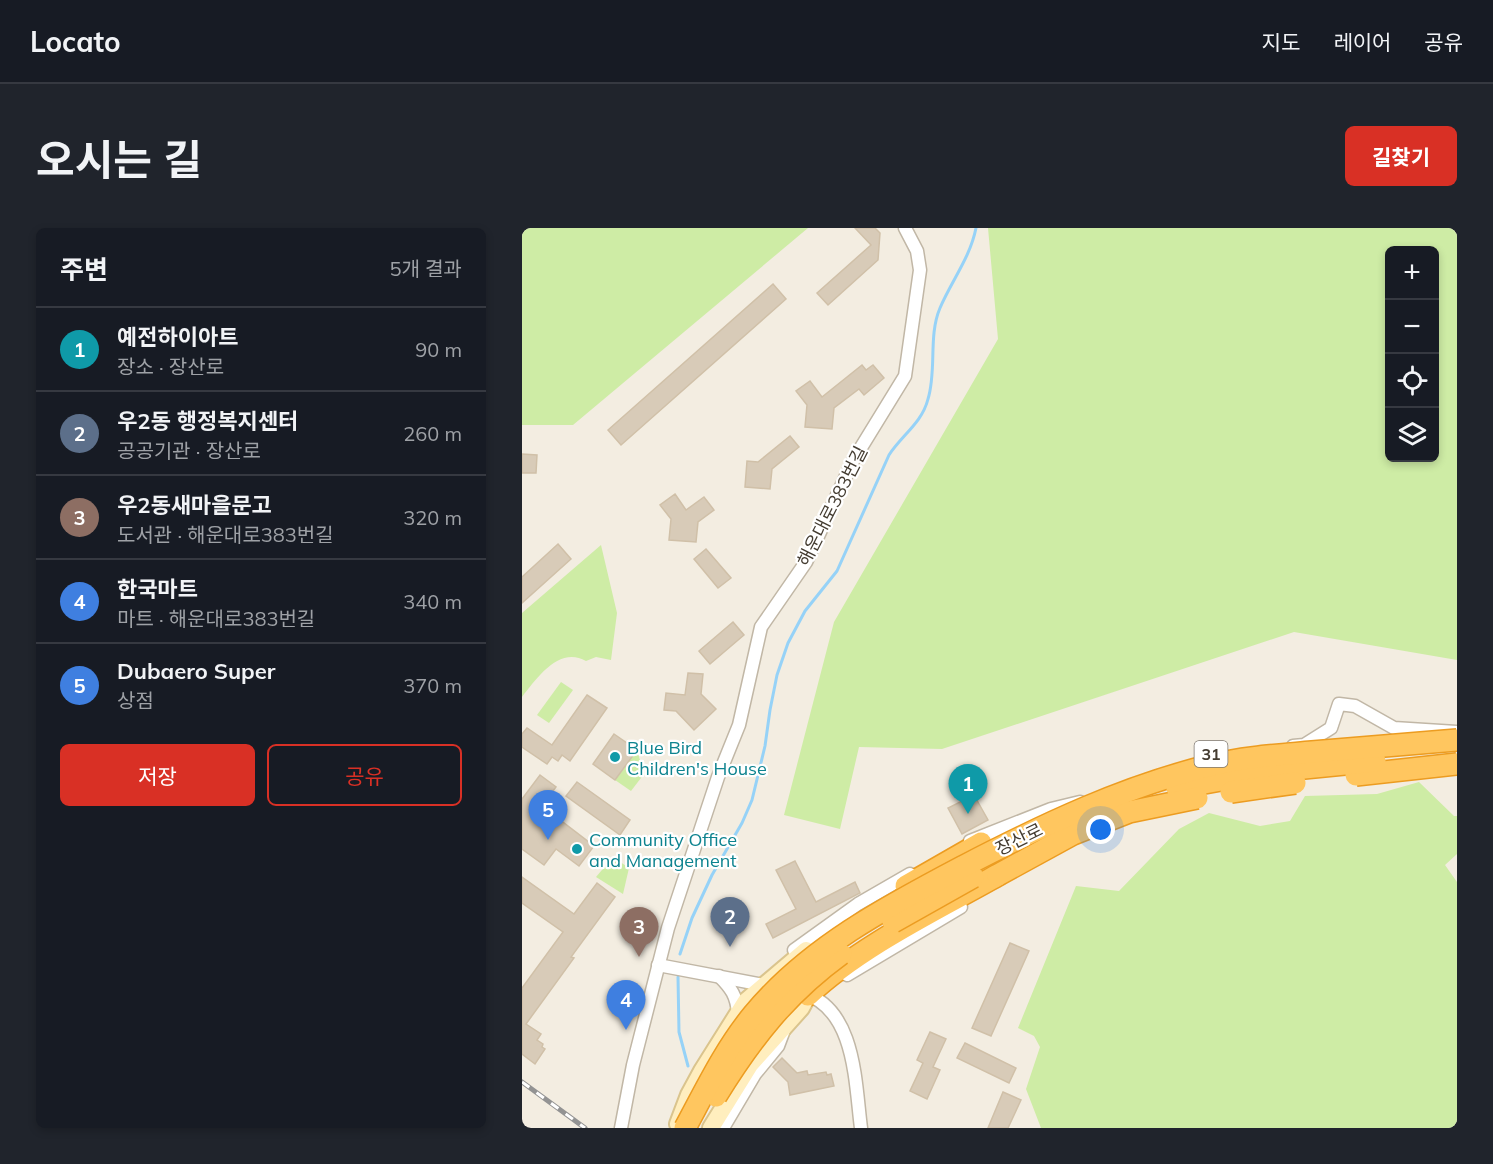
<!DOCTYPE html>
<html lang="ko">
<head>
<meta charset="utf-8">
<style>
  :root { --surface:#171b24; --page:#20242c; --text:#f1f3f6; --muted:#9ea1a6; --line:#363941; --accent:#d93025 }
  body { margin:0; font-family:Mulish,"Noto Sans KR",sans-serif; background:var(--page); color:var(--text) }
  .controls { position:absolute; right:18px; top:18px; display:grid; overflow:hidden; border-radius:9px; box-shadow:0 3px 9px #0003 }
  .controls button { width:54px; height:54px; display:grid; place-items:center; padding:0; border:0; border-bottom:2px solid var(--line); background:var(--surface); color:var(--text); font:30px sans-serif }
  .you { position:absolute; left:579px; top:602px; width:21px; height:21px; margin:-15px; border:4px solid #fff; border-radius:50%; background:#1a73e8; box-shadow:0 0 0 9px #1a73e833 }
  .badge { display:grid; place-items:center; width:39px; height:39px; border-radius:50%; background:var(--accent); color:#fff; font-size:20px; font-weight:700 }
  .pin { position:absolute; translate:-50% -50px; filter:drop-shadow(0 2px 3px #0008) }
  .pin::after { content:''; position:absolute; top:32px; width:21px; height:18px; background:inherit; clip-path:polygon(0 0,100% 0,50% 100%) }
  .list { margin:0; padding:0; list-style:none }
  h2 { display:flex; justify-content:space-between; align-items:center; height:78px; margin:0; padding:0 24px; font-size:26px }
  h2 small { font-size:20px; font-weight:400; color:var(--muted) }
  .list li { display:grid; grid-template-columns:39px 1fr auto; gap:18px; align-items:center; box-sizing:border-box; height:84px; padding:0 24px; border-top:2px solid var(--line) }
  .list b { display:block; font-size:22px; white-space:nowrap }
  .list p { margin:0; font-size:20px; white-space:nowrap; color:var(--muted) }
  .list em { font-size:20px; font-style:normal; color:var(--muted) }
  .actions { display:flex; gap:12px; padding:18px 24px }
  .actions a { flex:1; padding:14px 0; border:2px solid var(--accent); border-radius:9px; text-align:center; font-size:21px; color:var(--accent) }
  .actions .main { background:var(--accent); color:#fff }
  .icon { flex:none; width:33px; height:33px; fill:none; stroke:currentColor; stroke-width:2; stroke-linecap:round; stroke-linejoin:round }
  .map { position:relative; flex:none; width:935px; height:900px; overflow:hidden; border-radius:9px }
  header { display:flex; align-items:center; gap:36px; box-sizing:border-box; height:84px; padding:0 30px; background:var(--surface); border-bottom:2px solid var(--line) }
  header strong { font-size:28px }
  nav { display:flex; gap:33px; margin-inline-start:auto; font-size:21px }
  .intro { display:flex; align-items:center; justify-content:space-between; box-sizing:border-box; height:144px; padding:0 36px }
  h1 { margin:0; font-size:42px }
  .button { padding:15px 27px; border-radius:9px; background:var(--accent); color:#fff; font-size:21px; font-weight:700 }
  main { display:flex; gap:36px; padding:0 36px }
  aside { flex:1; background:var(--surface); border-radius:9px; box-shadow:0 3px 9px #0003 }
  .map>svg:first-child { display:block }
  .green { fill:#ceeca5; fill-rule:evenodd }
  .lines { fill:none; stroke-linecap:round; stroke-linejoin:round }
  .stream { stroke:#96d2f7; stroke-width:3 }
  .building { fill:#d8cbb8; stroke:#d0c0a8; stroke-width:1.5 }
  .street-casing { stroke:#c1b7a6; stroke-width:15 }
  .secondary-casing { stroke:#dac48d; stroke-width:20 }
  .highway-casing { stroke:#ec9c21; stroke-width:24 }
  .street { stroke:#fff; stroke-width:12 }
  .secondary { stroke:#ffeebe; stroke-width:16 }
  .highway { stroke:#ffc65f; stroke-width:21 }
  .rail-casing { stroke:#939393; stroke-width:5 }
  .rail { stroke:#fff; stroke-width:3; stroke-dasharray:9; stroke-linecap:butt }
  .highway-bridge-casing { stroke:#ec9c21; stroke-width:24; stroke-linecap:butt }
  .highway-bridge { stroke:#ffc65f; stroke-width:21 }
  .culture-dot { fill:#0f9aa8; stroke:#fff; stroke-width:2 }
  .labels { text-anchor:middle; dominant-baseline:central; stroke-width:4.5; stroke-linejoin:round; paint-order:stroke }
  .shield { fill:#fff; stroke:#7c766f; stroke-width:1.5 }
  .shield-label { font-size:16px; font-weight:bold; fill:#443c31 }
  .street-label { font-size:18px; fill:#443c31; stroke:#fff }
  .culture-label { font-size:18px; fill:#0d838f; stroke:#fff; text-anchor:start }
</style>
</head>
<body>
<header>
<strong>Locato</strong>
<nav><a>지도</a><a>레이어</a><a>공유</a></nav>
</header>
<div class="intro"><h1>오시는 길</h1><a class="button">길찾기</a></div>
<main>
<aside>
<h2>주변<small>5개 결과</small></h2>
<ul class="list">
<li><span class="badge" style="background:#0f9aa8">1</span><div><b>예전하이아트</b><p>장소 · 장산로</p></div><em>90 m</em></li>
<li><span class="badge" style="background:#5c6f8a">2</span><div><b>우2동 행정복지센터</b><p>공공기관 · 장산로</p></div><em>260 m</em></li>
<li><span class="badge" style="background:#8d6e63">3</span><div><b>우2동새마을문고</b><p>도서관 · 해운대로383번길</p></div><em>320 m</em></li>
<li><span class="badge" style="background:#3f7fe0">4</span><div><b>한국마트</b><p>마트 · 해운대로383번길</p></div><em>340 m</em></li>
<li><span class="badge" style="background:#3f7fe0">5</span><div><b>Dubaero Super</b><p>상점</p></div><em>370 m</em></li>
</ul>
<div class="actions"><a class="main">저장</a><a>공유</a></div>
</aside>
<div class="map">
<svg width="935" height="900" viewBox="0 0 935 900">
  <rect width="100%" height="100%" fill="#f3ede1"/>
  <g class="green">
    <polygon points="0,0 286,0 51,197 0,197"/>
    <path d="M 466,0 L 935,0 L 935,432 L 772,404 L 420,521 L 337,519 L 318,601 L 262,587 L 312,394 L 476,111 ZM 868,22 L 912,22 L 912,230 L 868,230 Z"/>
    <path d="M 79,317 L 95,385 L 89,432 L 74,429 L 64,433 C 37,418 15,450 0,469 L 0,385 Z"/>
    <polygon points="39,454 51,462 27,495 15,487"/>
    <polygon points="115,522 122,546 109,563 93,552"/>
    <polygon points="897,554 932,588 935,588 935,626 923,637 935,654 935,900 519,900 504,861 518,819 512,808 496,800 554,658 597,663 657,601 687,585 738,598 768,593 783,568 855,566"/>
    <polygon points="91,629 107,640 101,666 74,649"/>
  </g>
  <g class="lines">
    <g class="stream">
      <path d="M 158,726 L 170,690 L 190,647 L 220,595 L 230,572 L 243,518 L 248,482 L 255,447 L 266,415 L 283,383 L 315,343 L 367,227 C 380,207 400,195 406,171 C 415,142 406,108 418,80 C 430,52 448,30 454,0"/>
      <polyline points="156,749 157,804 166,838"/>
    </g>
  </g>
  <g class="building">
    <polygon points="333,0 353,0 358,5 356,32 306,77 295,65 349,17"/>
    <polygon points="251,56 264,71 99,217 86,202"/>
    <polygon points="340,137 344,142 351,137 362,150 342,167 337,161 312,180 310,201 283,199 285,177 274,163 288,153 300,169"/>
    <polygon points="268,208 277,219 250,241 248,261 223,259 225,233 236,234"/>
    <polygon points="0,226 15,227 14,245 0,245"/>
    <polygon points="153,266 164,282 182,269 192,282 176,294 174,314 147,312 149,291 138,277"/>
    <polygon points="36,316 49,331 0,375 0,349"/>
    <polygon points="184,321 209,350 196,360 172,331"/>
    <polygon points="211,394 222,407 188,436 177,423"/>
    <polygon points="166,445 181,446 179,466 194,481 172,502 154,483 142,482 144,465 163,467"/>
    <polygon points="65,467 85,480 48,533 40,527 36,533 30,529 25,536 0,519 0,506 5,500 30,517"/>
    <polygon points="92,506 115,522 93,552 71,536"/>
    <polygon points="18,547 34,559 20,578 72,618 57,638 34,621 22,637 0,621 0,571"/>
    <polygon points="55,554 108,592 98,607 44,568"/>
    <polygon points="452,567 466,592 440,606 426,580"/>
    <polygon points="273,633 294,674 333,654 338,665 251,710 244,696 274,681 254,642"/>
    <polygon points="0,649 52,686 75,655 93,669 49,729 52,730 4,796 19,806 15,812 21,816 20,819 23,821 13,836 0,826 0,760 41,704 0,675"/>
    <polygon points="488,715 507,723 469,808 450,800"/>
    <polygon points="408,804 424,811 411,839 418,842 405,871 388,863 401,835 395,832"/>
    <polygon points="443,815 494,840 487,855 435,830"/>
    <polygon points="260,830 275,845 285,843 286,847 304,844 305,847 309,846 312,858 268,867 266,854 251,839"/>
    <polygon points="481,864 499,872 486,900 466,900"/>
  </g>
  <g class="lines">
    <defs>
      <g id="street">
        <polyline points="771,518 782,517 809,500 817,476 833,478 872,500 935,504"/>
        <polyline points="448,613 529,581 558,574"/>
        <polyline points="272,722 336,676 388,646"/>
        <polyline points="136,737 247,758"/>
        <polyline points="325,747 439,679"/>
        <path d="M 197,748 C 209,760 215,768 216,786"/>
        <path d="M 281,765 C 334,781 333,855 339,900"/>
        <polyline points="99,900 111,837 146,700 196,549 217,497 239,399 284,334 332,231 383,148 398,42 395,23 383,0"/>
        <polyline points="201,900 233,846 256,818 262,802"/>
      </g>
      <g id="secondary">
        <polyline points="156,896 167,867 180,843 224,773 284,722"/>
        <polyline points="189,900 228,837 279,780 286,767"/>
      </g>
      <g id="highway">
        <polyline points="384,658 459,615"/>
        <path d="M 286,767 C 338,718 414,682 476,647"/>
      </g>
    </defs>
    <use href="#street" class="street-casing"/>
    <use href="#secondary" class="secondary-casing"/>
    <use href="#highway" class="highway-casing"/>
    <use href="#street" class="street"/>
    <use href="#secondary" class="secondary"/>
    <use href="#highway" class="highway"/>
    <defs>
      <polyline id="rail" points="0,854 63,900"/>
    </defs>
    <use href="#rail" class="rail-casing"/>
    <use href="#rail" class="rail"/>
    <defs>
      <g id="highway-bridge">
        <polyline points="834,547 935,536"/>
        <polyline points="655,560 743,544 853,533"/>
        <polyline points="709,564 773,555"/>
        <polyline points="476,647 551,606 607,584 675,570"/>
        <polyline points="371,694 451,649"/>
        <path d="M 194,868 C 229,811 264,766 319,726"/>
        <path d="M 163,900 C 184,861 203,821 231,787 C 286,720 366,678 442,638 C 521,597 603,558 690,537 C 722,529 757,527 790,524 C 838,520 887,516 935,512"/>
      </g>
    </defs>
    <use href="#highway-bridge" class="highway-bridge-casing"/>
    <use href="#highway-bridge" class="highway-bridge"/>
  </g>
  <g class="culture-dot">
    <circle cx="93" cy="529" r="6"/>
    <circle cx="55" cy="621" r="6"/>
  </g>
  <g class="labels">
    <rect class="shield" x="672.5" y="513" width="33" height="26" rx="4.5"/>
    <g class="shield-label">
      <text x="689" y="526">31</text>
    </g>
    <g class="street-label">
      <text transform="translate(310 278) rotate(-63)">해운대로383번길</text>
      <text transform="translate(497 611) rotate(-26)">장산로</text>
    </g>
    <g class="culture-label">
      <text x="105" y="519">Blue Bird<tspan x="105" dy="21">Children's House</tspan></text>
      <text x="67" y="611">Community Office<tspan x="67" dy="21">and Management</tspan></text>
    </g>
  </g>
</svg>
<div class="controls">
<button>+</button>
<button>−</button>
<button><svg class="icon" aria-label="locate" viewBox="0 0 24 24"><circle cx="12" cy="12" r="6"/><path d="M12 2v4M12 18v4M2 12h4M18 12h4"/></svg></button>
<button><svg class="icon" aria-label="layers" viewBox="0 0 24 24"><path d="M12 4l9 5-9 5-9-5zM3 14l9 5 9-5"/></svg></button>
</div>
<div class="you"></div>
<div class="pin badge" style="left:446px;top:586px;background:#0f9aa8">1</div>
<div class="pin badge" style="left:208px;top:719px;background:#5c6f8a">2</div>
<div class="pin badge" style="left:117px;top:729px;background:#8d6e63">3</div>
<div class="pin badge" style="left:104px;top:802px;background:#3f7fe0">4</div>
<div class="pin badge" style="left:26px;top:612px;background:#3f7fe0">5</div>
</div>
</main>
</body>
</html>
